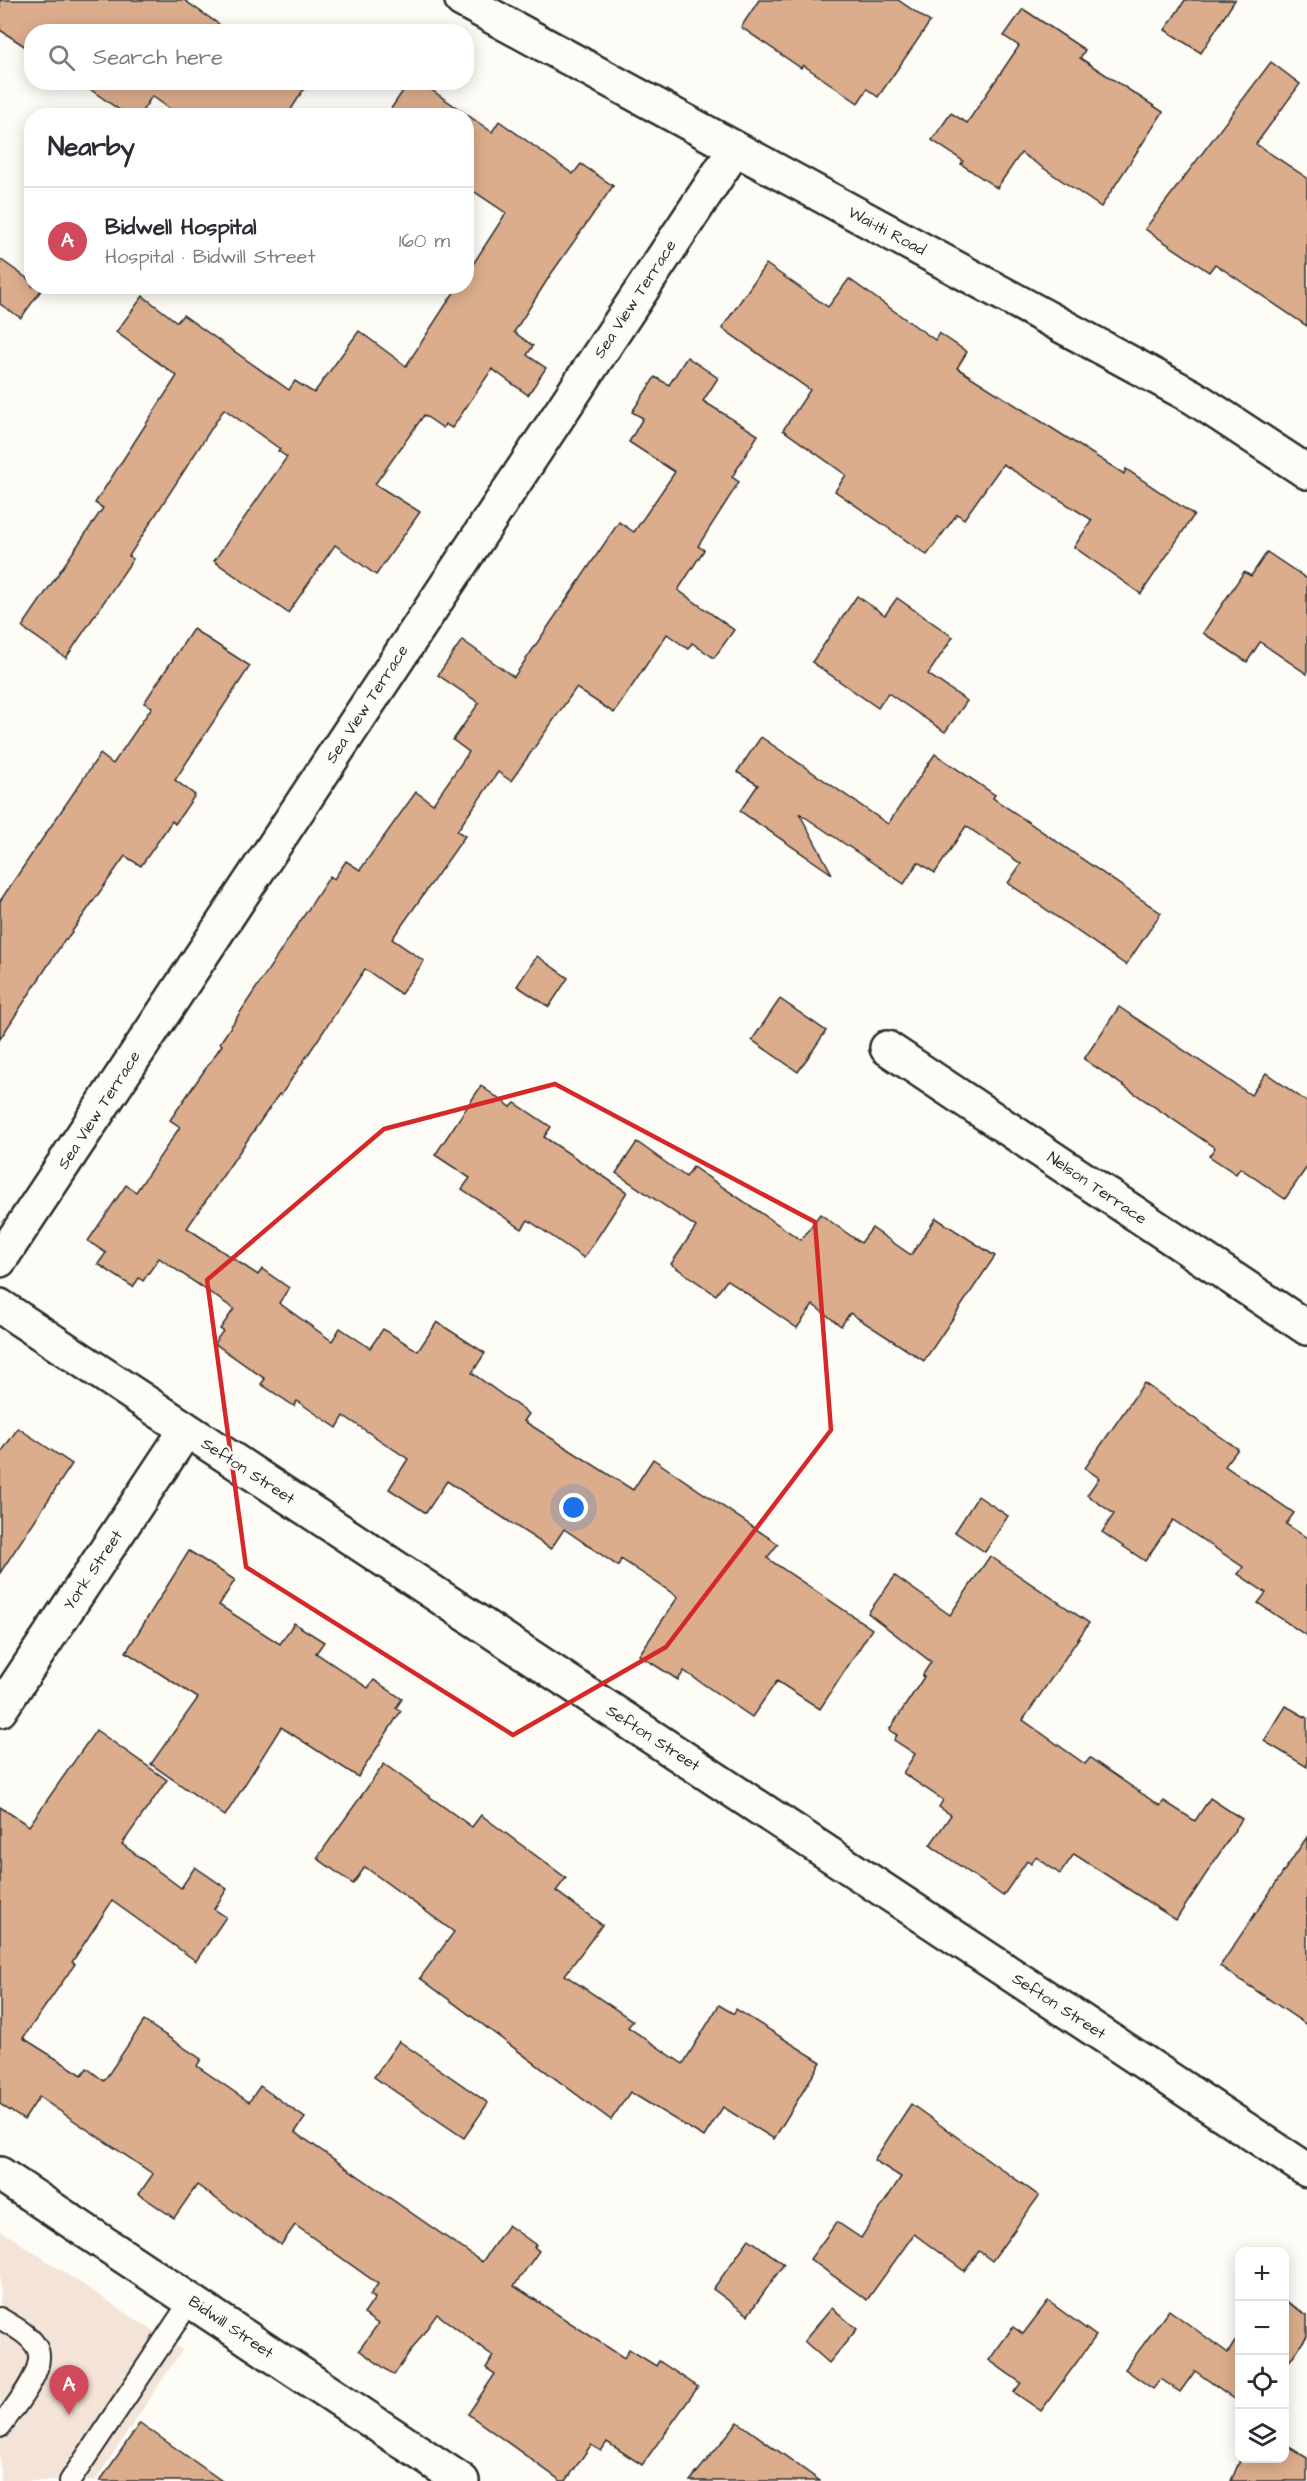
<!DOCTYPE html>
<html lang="en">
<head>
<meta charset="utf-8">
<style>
  :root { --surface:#fff; --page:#f2f2f3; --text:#2b2b33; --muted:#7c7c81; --line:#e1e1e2; --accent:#d1495b }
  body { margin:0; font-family:"Architects Daughter",sans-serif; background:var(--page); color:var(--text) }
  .controls { position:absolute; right:18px; bottom:18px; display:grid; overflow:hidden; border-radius:12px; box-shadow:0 3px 15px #0003 }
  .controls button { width:54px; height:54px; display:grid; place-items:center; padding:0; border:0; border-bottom:2px solid var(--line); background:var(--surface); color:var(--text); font:30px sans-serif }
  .you { position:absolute; left:574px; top:1508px; width:21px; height:21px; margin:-15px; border:4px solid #fff; border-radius:50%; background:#1a73e8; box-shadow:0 0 0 9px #1a73e833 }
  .badge { display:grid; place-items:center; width:39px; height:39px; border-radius:50%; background:var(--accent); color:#fff; font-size:20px; font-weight:700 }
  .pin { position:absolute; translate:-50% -50px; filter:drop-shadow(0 2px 3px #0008) }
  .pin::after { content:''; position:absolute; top:32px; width:21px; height:18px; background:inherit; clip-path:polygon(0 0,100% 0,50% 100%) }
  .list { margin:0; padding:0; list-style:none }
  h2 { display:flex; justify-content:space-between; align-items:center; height:78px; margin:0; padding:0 24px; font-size:26px }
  h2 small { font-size:20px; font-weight:400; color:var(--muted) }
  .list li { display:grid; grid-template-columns:39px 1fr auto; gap:18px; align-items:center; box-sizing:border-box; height:108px; padding:0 24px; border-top:2px solid var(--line) }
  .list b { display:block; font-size:22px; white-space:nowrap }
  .list p { margin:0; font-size:20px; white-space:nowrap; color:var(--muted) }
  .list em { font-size:20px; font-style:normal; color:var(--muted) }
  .icon { flex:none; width:33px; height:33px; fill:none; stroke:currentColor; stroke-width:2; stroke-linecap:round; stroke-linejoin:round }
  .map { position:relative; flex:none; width:1307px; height:2481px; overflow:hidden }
  .search { position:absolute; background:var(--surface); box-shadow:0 3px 15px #0003; left:24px; top:24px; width:450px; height:66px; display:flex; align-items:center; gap:15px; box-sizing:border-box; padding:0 21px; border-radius:24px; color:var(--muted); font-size:22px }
  .panel { position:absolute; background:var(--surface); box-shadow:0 3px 15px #0003; left:24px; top:108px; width:450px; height:186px; border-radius:24px }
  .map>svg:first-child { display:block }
  .built { fill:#f3e4d7 }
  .building { fill:#dbad8d; stroke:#2b2b2b; stroke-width:1.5 }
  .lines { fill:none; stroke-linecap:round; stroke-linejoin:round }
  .lane-casing { stroke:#2b2b2b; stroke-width:24 }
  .street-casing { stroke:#2b2b2b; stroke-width:38 }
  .secondary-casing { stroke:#2b2b2b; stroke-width:38 }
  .lane { stroke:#fdfcf7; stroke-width:20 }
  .street { stroke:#fdfcf7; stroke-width:33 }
  .secondary { stroke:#fdfcf7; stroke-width:33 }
  .marked { fill:none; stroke:#d62828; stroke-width:4.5; stroke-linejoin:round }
  .labels { text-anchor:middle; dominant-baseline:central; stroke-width:5; stroke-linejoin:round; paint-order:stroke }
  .street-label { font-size:16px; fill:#2b2b2b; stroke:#fdfcf7 }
</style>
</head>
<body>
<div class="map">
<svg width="1307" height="2481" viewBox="0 0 1307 2481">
  <rect width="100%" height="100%" fill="#fdfcf7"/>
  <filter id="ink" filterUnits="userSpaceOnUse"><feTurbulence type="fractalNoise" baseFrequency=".0167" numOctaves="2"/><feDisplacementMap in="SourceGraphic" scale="12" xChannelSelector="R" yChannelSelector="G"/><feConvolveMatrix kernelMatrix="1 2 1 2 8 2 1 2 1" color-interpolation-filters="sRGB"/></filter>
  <g filter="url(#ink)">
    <polygon class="built" points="0,2230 182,2350 95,2481 0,2481"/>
    <g class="building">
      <polygon points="0,0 184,0 230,32 32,32 32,51 0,30"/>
      <polygon points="759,0 898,0 930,22 878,97 867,89 858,103 803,65 801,68 741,27"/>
      <polygon points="1185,0 1235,0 1201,53 1165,30"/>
      <polygon points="1023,9 1085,50 1080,58 1163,112 1101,207 1021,153 997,188 961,164 963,161 932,140 951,113 967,123 1019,46 1004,36"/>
      <polygon points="1271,62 1300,84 1256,144 1307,178 1307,326 1215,264 1209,272 1145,229"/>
      <polygon points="80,82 304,82 307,84 287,116 180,116 152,96 139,116 128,116"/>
      <polygon points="409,82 420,82 492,132 499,121 573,174 581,164 613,186 551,274 514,332 533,346 527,355 546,368 528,395 492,369 452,428 445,424 443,428 424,415 375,484 420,512 376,575 335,545 288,613 214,561 287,457 278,451 280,449 224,409 129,556 133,559 66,658 22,627 103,508 95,503 177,376 116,332 143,296 177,322 183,315 289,390 295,381 314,393 359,331 406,366 458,286 466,286 466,275 506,213 466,186 466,116 386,116"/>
      <polygon points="0,259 32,282 32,286 42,289 21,318 0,304"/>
      <polygon points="766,264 828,307 849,279 935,340 939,333 967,352 957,368 1124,474 1126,469 1194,515 1141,594 1074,547 1092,520 1003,464 964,519 957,514 927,555 835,491 846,475 783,430 810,390 722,328"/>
      <polygon points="687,357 718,378 703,401 758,435 732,477 739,482 698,546 704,550 678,590 734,630 714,658 692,643 688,649 667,634 614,713 576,688 511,781 498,772 457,831 465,836 392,939 424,961 401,994 365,969 281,1095 279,1094 187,1228 258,1275 262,1269 289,1288 279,1303 332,1341 340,1328 370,1348 383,1329 418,1351 437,1322 485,1353 472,1373 529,1414 524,1421 633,1490 653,1459 778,1544 767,1558 872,1629 820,1709 777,1681 752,1717 684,1671 678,1680 639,1655 678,1597 621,1559 618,1566 564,1529 551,1549 447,1481 426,1513 389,1489 408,1459 344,1416 337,1428 297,1401 294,1406 261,1384 265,1379 214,1343 223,1331 220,1329 234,1309 159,1258 143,1281 139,1278 133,1287 98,1264 106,1253 88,1241 126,1185 136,1192 180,1127 170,1120 222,1045 220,1043 330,876 334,879 346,861 360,870 416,792 433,804 469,752 453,740 479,703 438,675 462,640 514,677 619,522 634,532 675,472 629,442 643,418 632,412 655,377 669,385"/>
      <polygon points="1267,552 1307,579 1307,674 1260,642 1247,662 1203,633 1244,572 1251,576"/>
      <polygon points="857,596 885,615 897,598 953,637 928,674 967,701 945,732 888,693 878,708 812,662"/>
      <polygon points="193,629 250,666 175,780 195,795 175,824 172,821 141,866 125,856 66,940 65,939 0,1039 0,901 100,754 113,764 152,707 144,703"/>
      <polygon points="761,737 888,824 935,754 995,795 993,798 1161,913 1126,965 1008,883 1021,864 966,826 935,873 918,862 904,884 799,813 832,874 740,811 758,785 737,772"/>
      <polygon points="537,956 568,978 549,1007 517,986"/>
      <polygon points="780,999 826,1031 798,1072 752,1040"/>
      <polygon points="1119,1007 1251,1095 1266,1073 1307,1102 1307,1167 1285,1199 1240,1168 1236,1174 1209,1156 1215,1148 1084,1059"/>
      <polygon points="481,1086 511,1107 515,1103 551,1127 544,1137 627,1192 584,1258 528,1220 522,1229 462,1189 470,1178 435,1155"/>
      <polygon points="637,1142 686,1177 693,1167 801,1240 820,1214 861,1243 872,1228 911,1255 936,1218 995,1256 924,1361 850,1313 841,1326 813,1305 797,1328 727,1280 716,1295 671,1264 696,1227 616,1173"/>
      <polygon points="1144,1383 1238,1449 1225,1466 1294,1513 1286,1524 1307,1538 1307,1636 1258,1603 1266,1593 1238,1574 1243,1567 1173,1520 1145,1561 1102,1532 1114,1514 1087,1495 1099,1478 1085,1468"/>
      <polygon points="18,1428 72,1464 0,1573 0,1454"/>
      <polygon points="978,1496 1008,1516 985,1552 955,1532"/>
      <polygon points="189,1551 235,1580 219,1605 280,1644 294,1623 324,1642 316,1653 368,1688 374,1680 402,1699 396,1708 401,1711 358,1777 281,1727 225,1816 151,1764 198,1698 126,1652"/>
      <polygon points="990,1556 1089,1623 1023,1720 1085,1764 1090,1758 1160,1806 1164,1801 1195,1821 1210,1798 1242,1819 1176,1920 1074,1854 1060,1874 1036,1857 1031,1864 1027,1861 1003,1896 930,1845 951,1815 939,1807 943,1800 903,1773 915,1754 894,1740 897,1735 889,1730 924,1677 922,1676 931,1662 868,1613 895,1576 950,1615"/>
      <polygon points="1286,1706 1307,1718 1307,1767 1264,1741"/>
      <polygon points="96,1730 167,1780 122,1844 181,1888 195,1867 227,1889 214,1909 226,1917 196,1961 112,1901 72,1962 75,1964 23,2038 82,2075 87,2068 104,2081 144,2021 201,2059 197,2066 249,2102 260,2086 305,2118 295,2132 482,2262 508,2225 536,2245 534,2247 539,2251 514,2286 624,2358 629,2349 656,2366 659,2361 698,2387 642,2465 607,2442 601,2451 591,2445 566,2481 561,2481 468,2414 495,2374 486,2368 493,2356 437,2314 394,2375 359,2350 378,2324 364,2314 375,2298 370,2295 378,2284 295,2225 281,2245 197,2185 174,2218 139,2194 153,2174 39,2097 24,2120 0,2104 0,1807 29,1826"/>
      <polygon points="384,1764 472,1827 481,1815 566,1878 556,1891 602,1925 565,1975 633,2021 628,2027 683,2064 719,2005 734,2014 736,2009 821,2062 774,2139 723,2107 704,2137 630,2092 611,2120 420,1978 454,1932 365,1867 353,1884 317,1858"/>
      <polygon points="1307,1837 1307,2025 1220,1966"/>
      <polygon points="399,2041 488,2103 464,2138 374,2077"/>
      <polygon points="911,2104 1039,2196 992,2261 979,2251 964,2271 914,2234 867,2300 810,2259 837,2222 861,2238 901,2177 874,2160"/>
      <polygon points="749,2239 784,2264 748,2315 713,2289"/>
      <polygon points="1284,2300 1307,2315 1307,2336 1284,2369"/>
      <polygon points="1048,2301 1096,2336 1041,2411 1014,2392 1021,2383 989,2360 1013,2327 1023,2334"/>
      <polygon points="832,2308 857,2329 829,2363 804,2341"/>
      <polygon points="1169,2310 1228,2353 1239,2335 1239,2402 1195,2371 1180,2392 1161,2379 1153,2389 1125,2369"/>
      <polygon points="738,2422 820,2481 690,2481"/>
      <polygon points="140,2423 222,2481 100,2481"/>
      <polygon points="1284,2444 1307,2458 1307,2481 1231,2481 1241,2458 1284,2458"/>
    </g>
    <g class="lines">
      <defs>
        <g id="lane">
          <path d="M 0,2318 C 12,2326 30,2334 37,2348 C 48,2369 12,2410 0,2427"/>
          <polyline points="70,2481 191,2300"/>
        </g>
        <g id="street">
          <polyline points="887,1048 1307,1328"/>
          <polyline points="0,1260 735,149"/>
          <polyline points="0,1306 1307,2170"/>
          <polyline points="0,1710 186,1430"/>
          <polyline points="0,2174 462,2481"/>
        </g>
        <polyline id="secondary" points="462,0 1193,397 1307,472"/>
      </defs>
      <use href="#lane" class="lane-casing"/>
      <use href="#street" class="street-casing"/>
      <use href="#secondary" class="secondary-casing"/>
      <use href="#lane" class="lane"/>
      <use href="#street" class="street"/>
      <use href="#secondary" class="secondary"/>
    </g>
  </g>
  <path class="marked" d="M 555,1084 L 815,1222 L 831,1430 L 666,1647 L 513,1735 L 246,1567 L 207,1280 L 384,1129 Z"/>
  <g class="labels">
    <g class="street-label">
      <text transform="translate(887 231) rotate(28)">Wai-Iti Road</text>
      <text transform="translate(635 299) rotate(-57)">Sea View Terrace</text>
      <text transform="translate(367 704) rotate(-57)">Sea View Terrace</text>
      <text transform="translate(99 1110) rotate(-57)">Sea View Terrace</text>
      <text transform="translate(1097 1188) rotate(34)">Nelson Terrace</text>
      <text transform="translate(248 1471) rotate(33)">Sefton Street</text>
      <text transform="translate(93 1570) rotate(-56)">York Street</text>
      <text transform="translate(653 1738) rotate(33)">Sefton Street</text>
      <text transform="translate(1059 2006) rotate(33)">Sefton Street</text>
      <text transform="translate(231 2327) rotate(34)">Bidwill Street</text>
    </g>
  </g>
</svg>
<div class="controls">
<button>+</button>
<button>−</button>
<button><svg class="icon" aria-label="locate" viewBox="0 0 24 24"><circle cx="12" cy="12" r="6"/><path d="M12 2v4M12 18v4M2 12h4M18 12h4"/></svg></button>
<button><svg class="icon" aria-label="layers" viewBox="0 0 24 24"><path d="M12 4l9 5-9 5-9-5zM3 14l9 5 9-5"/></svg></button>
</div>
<div class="you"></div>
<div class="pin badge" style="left:69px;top:2415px">A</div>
<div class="search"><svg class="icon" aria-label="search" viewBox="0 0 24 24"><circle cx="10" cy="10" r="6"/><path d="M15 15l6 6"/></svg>Search here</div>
<section class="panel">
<h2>Nearby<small></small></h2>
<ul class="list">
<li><span class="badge">A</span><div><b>Bidwell Hospital</b><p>Hospital · Bidwill Street</p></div><em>160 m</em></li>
</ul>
</section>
</div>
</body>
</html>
